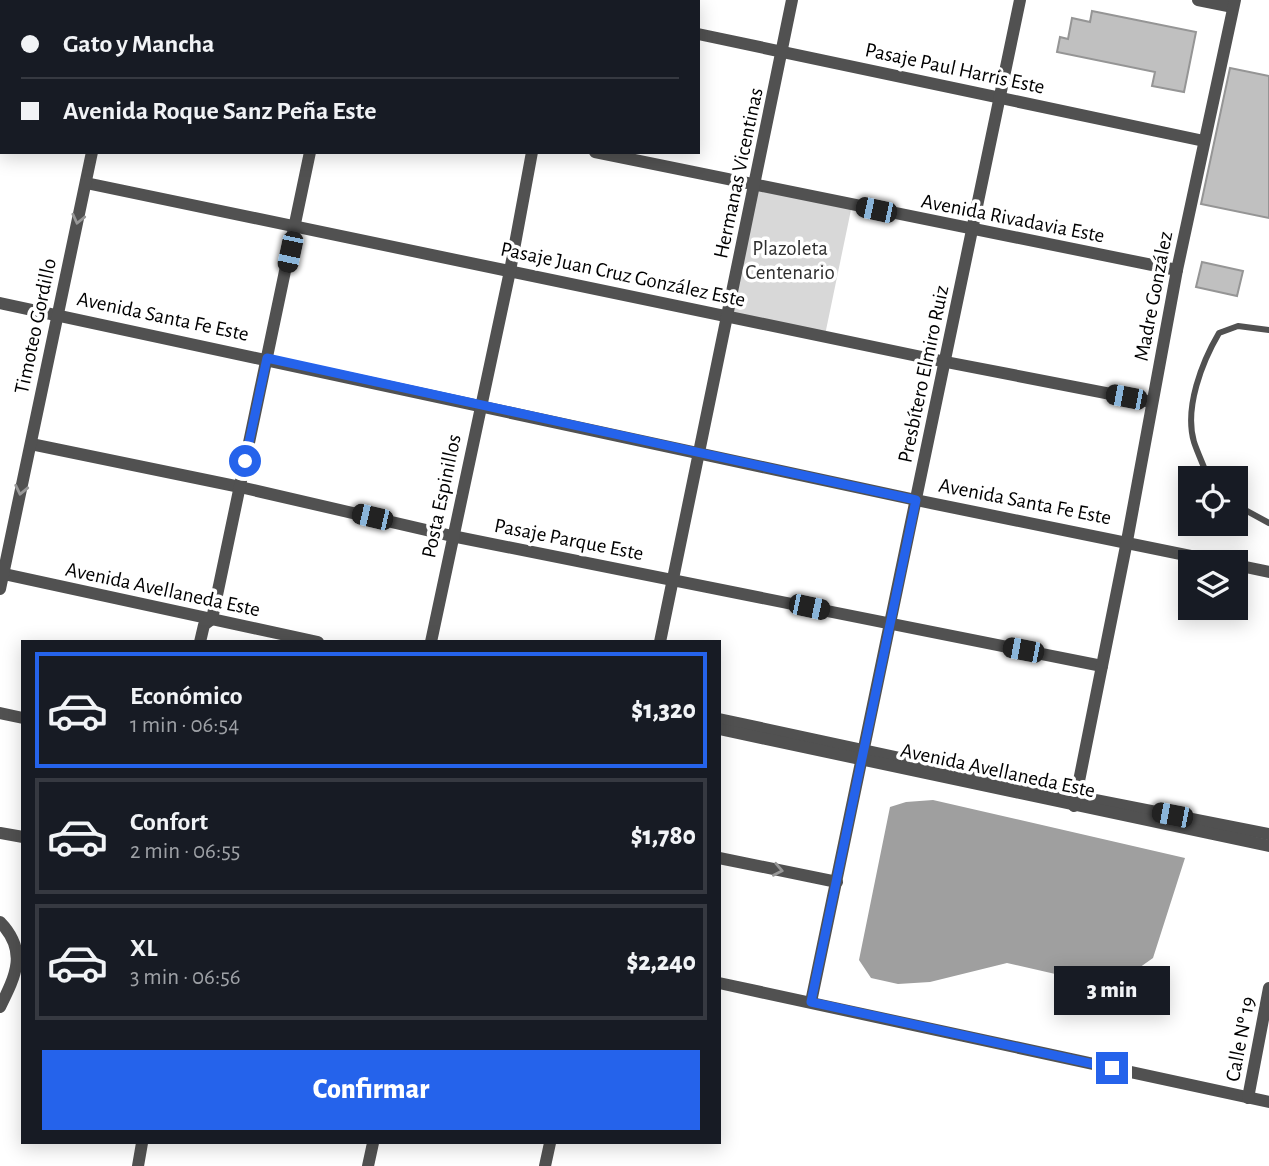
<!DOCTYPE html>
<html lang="es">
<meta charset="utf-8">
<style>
:root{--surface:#171b24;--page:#242831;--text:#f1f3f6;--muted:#9ea1a6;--line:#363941;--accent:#2563eb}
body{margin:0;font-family:"Alegreya Sans",sans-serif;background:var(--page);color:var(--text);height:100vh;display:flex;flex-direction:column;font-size:26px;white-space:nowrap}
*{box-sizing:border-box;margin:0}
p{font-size:23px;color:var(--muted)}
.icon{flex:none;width:38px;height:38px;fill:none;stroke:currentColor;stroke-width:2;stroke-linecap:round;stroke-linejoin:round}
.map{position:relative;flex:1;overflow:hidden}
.side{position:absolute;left:21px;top:640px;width:700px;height:504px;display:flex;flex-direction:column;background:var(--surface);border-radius:0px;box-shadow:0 4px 18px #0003}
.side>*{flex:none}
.top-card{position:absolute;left:0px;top:0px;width:700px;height:154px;box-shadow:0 4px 18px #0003;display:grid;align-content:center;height:154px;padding:0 21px;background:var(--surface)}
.tools{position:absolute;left:1178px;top:466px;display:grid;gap:14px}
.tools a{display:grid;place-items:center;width:70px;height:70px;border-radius:0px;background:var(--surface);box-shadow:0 4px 18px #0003;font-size:35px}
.end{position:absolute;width:32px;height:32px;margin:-16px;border:9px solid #2563eb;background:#fff;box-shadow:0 0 0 4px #fff}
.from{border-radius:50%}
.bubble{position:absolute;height:49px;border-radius:0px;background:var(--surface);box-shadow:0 4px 18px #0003;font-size:23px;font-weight:800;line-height:49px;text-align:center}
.car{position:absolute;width:21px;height:42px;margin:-21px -10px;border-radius:9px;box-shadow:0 0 5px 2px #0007;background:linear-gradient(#222 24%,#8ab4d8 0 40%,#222 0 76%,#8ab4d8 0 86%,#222 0)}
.top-card b{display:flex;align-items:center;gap:24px;height:66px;font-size:26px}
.top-card b+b{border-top:2px solid var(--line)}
.top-card i{width:18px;height:18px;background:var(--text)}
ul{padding:12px 0 0;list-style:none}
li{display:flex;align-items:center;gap:21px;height:116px;margin:0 14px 10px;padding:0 7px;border:4px solid var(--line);border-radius:0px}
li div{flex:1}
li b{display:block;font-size:26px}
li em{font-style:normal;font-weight:800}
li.current{border-color:var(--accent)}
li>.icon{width:63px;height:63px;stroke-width:1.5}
.primary-button{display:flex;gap:14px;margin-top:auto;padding:14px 21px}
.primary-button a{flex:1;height:80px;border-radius:0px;background:var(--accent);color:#fff;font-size:28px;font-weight:800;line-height:80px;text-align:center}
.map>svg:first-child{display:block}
.green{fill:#d8d8d8}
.water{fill:#9f9f9f}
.building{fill:#c0c0c0;stroke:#959595;stroke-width:2}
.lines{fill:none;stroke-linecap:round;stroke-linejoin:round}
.service{stroke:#515151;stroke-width:6}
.minor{stroke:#515151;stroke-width:12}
.oneway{stroke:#979797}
.route{stroke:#2563eb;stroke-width:9}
.labels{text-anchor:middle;stroke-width:7;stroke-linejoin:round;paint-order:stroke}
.street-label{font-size:21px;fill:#000;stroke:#fff}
.park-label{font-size:21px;fill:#2f2f2f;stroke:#fff}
</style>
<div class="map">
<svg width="1269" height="1166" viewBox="0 0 1269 1166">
<rect width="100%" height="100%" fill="#fff"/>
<polygon class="green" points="755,185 852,205 825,335 727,316"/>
<polygon class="water" points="933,800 1185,858 1153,958 1112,987 1007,963 930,982 898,984 871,978 859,960 890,807 906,802"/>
<g class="building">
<polygon points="1092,11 1196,32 1184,92 1152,86 1155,72 1057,52 1060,37 1068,39 1072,18 1090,22"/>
<polygon points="1230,68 1269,76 1269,218 1201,204"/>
<polygon points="1202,262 1243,271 1237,296 1196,287"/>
</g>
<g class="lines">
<g class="service">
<path d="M1208 478C1204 466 1198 454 1194 442 1184 408 1202 362 1219 333L1238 326 1269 330"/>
<polyline points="1236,505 1269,523"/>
</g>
<g class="minor">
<polyline points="536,0 544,2"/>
<polyline points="1198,0 1233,7"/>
<polyline points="123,2 123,0"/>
<polyline points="339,2 339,0"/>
<polyline points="565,2 566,0"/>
<polyline points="0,29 2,30"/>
<polyline points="698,34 1204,141"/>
<polyline points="595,152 1177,270"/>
<polyline points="86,183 946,362 1152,402"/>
<polyline points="0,303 916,500 1220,562"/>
<polyline points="31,444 240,487 452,536 1102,666"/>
<polyline points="1236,565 1269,572"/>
<polyline points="0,573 318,642"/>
<polyline points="0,589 92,152"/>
<polyline points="200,642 204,625 212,619 310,152"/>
<polyline points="431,642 510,271 532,152"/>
<polyline points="660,642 792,0"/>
<polyline points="0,713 23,718"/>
<polyline points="719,719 1076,796 1269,834"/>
<polyline points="719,729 1269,846"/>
<polyline points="1074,806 1127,541 1177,270 1235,0"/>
<polyline points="0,833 23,837"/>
<polyline points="719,858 837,882"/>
<path d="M0 922C28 951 16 975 0 1007"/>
<polyline points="719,983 1269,1102"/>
<polyline points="811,1002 1020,0"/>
<polyline points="1248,1098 1269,988"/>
<polyline points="138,1166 142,1143"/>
<polyline points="368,1166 373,1143"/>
<polyline points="545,1166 550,1143"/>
</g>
</g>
<defs><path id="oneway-chevron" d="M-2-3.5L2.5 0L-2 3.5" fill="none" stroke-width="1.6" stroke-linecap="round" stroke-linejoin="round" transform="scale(1.75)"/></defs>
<g class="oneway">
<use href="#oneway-chevron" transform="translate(78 219) rotate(103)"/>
<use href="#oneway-chevron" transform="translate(21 490) rotate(102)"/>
<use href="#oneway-chevron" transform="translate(778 870) rotate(11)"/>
</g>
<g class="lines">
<polyline class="route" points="245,461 267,358 916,500 811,1002 1112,1068"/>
</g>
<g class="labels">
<g class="street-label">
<text transform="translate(955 68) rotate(12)" y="7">Pasaje Paul Harris Este</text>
<text transform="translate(738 173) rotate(-78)" y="7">Hermanas Vicentinas</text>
<text transform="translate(1013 218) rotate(11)" y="7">Avenida Rivadavia Este</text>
<text transform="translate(623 274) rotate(12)" y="7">Pasaje Juan Cruz González Este</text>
<text transform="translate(1153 296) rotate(-79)" y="7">Madre González</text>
<text transform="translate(163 316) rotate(12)" y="7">Avenida Santa Fe Este</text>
<text transform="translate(35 326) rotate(-78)" y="7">Timoteo Gordillo</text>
<text transform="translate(923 374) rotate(-78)" y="7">Presbítero Elmiro Ruiz</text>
<text transform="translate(441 496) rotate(-78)" y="7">Posta Espinillos</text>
<text transform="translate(1025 501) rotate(11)" y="7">Avenida Santa Fe Este</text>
<text transform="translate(569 539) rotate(11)" y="7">Pasaje Parque Este</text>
<text transform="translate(163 589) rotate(12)" y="7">Avenida Avellaneda Este</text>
<text transform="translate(998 770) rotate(12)" y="7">Avenida Avellaneda Este</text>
<text transform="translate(1240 1039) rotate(-79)" y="7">Calle Nº 19</text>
</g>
<g class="park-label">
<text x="790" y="255">Plazoleta<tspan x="790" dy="24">Centenario</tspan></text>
</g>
</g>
</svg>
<div class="tools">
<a><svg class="icon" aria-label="locate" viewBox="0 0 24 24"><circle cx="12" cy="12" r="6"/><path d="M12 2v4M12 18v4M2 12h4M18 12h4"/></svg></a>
<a><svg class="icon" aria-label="layers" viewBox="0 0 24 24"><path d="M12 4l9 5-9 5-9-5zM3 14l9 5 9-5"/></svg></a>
</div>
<i class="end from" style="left:245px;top:461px"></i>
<i class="end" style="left:1112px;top:1068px"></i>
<div class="bubble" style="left:1054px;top:966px;width:116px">3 min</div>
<i class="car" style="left:876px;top:210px;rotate:282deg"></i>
<i class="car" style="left:290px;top:252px;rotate:192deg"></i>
<i class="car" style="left:1126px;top:397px;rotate:281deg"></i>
<i class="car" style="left:372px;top:517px;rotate:283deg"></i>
<i class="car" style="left:809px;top:607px;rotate:102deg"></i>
<i class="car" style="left:1023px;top:650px;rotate:281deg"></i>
<i class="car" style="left:1172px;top:815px;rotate:281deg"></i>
<div class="top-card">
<b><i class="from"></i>Gato y Mancha</b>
<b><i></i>Avenida Roque Sanz Peña Este</b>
</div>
<section class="side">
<ul>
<li class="current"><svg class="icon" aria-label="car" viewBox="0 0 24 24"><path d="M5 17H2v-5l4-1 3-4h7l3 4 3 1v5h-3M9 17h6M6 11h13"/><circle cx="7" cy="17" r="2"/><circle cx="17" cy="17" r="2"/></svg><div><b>Económico</b><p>1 min · 06:54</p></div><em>$1,320</em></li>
<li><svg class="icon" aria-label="car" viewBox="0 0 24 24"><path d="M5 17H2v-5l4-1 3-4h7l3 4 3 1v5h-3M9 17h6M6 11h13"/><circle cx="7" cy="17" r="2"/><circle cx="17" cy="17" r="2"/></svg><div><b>Confort</b><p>2 min · 06:55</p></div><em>$1,780</em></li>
<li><svg class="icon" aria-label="car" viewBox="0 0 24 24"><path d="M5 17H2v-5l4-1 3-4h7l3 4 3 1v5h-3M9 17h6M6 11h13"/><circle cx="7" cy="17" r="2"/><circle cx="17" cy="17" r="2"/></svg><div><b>XL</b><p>3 min · 06:56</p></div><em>$2,240</em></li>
</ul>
<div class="primary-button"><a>Confirmar</a></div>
</section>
</div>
